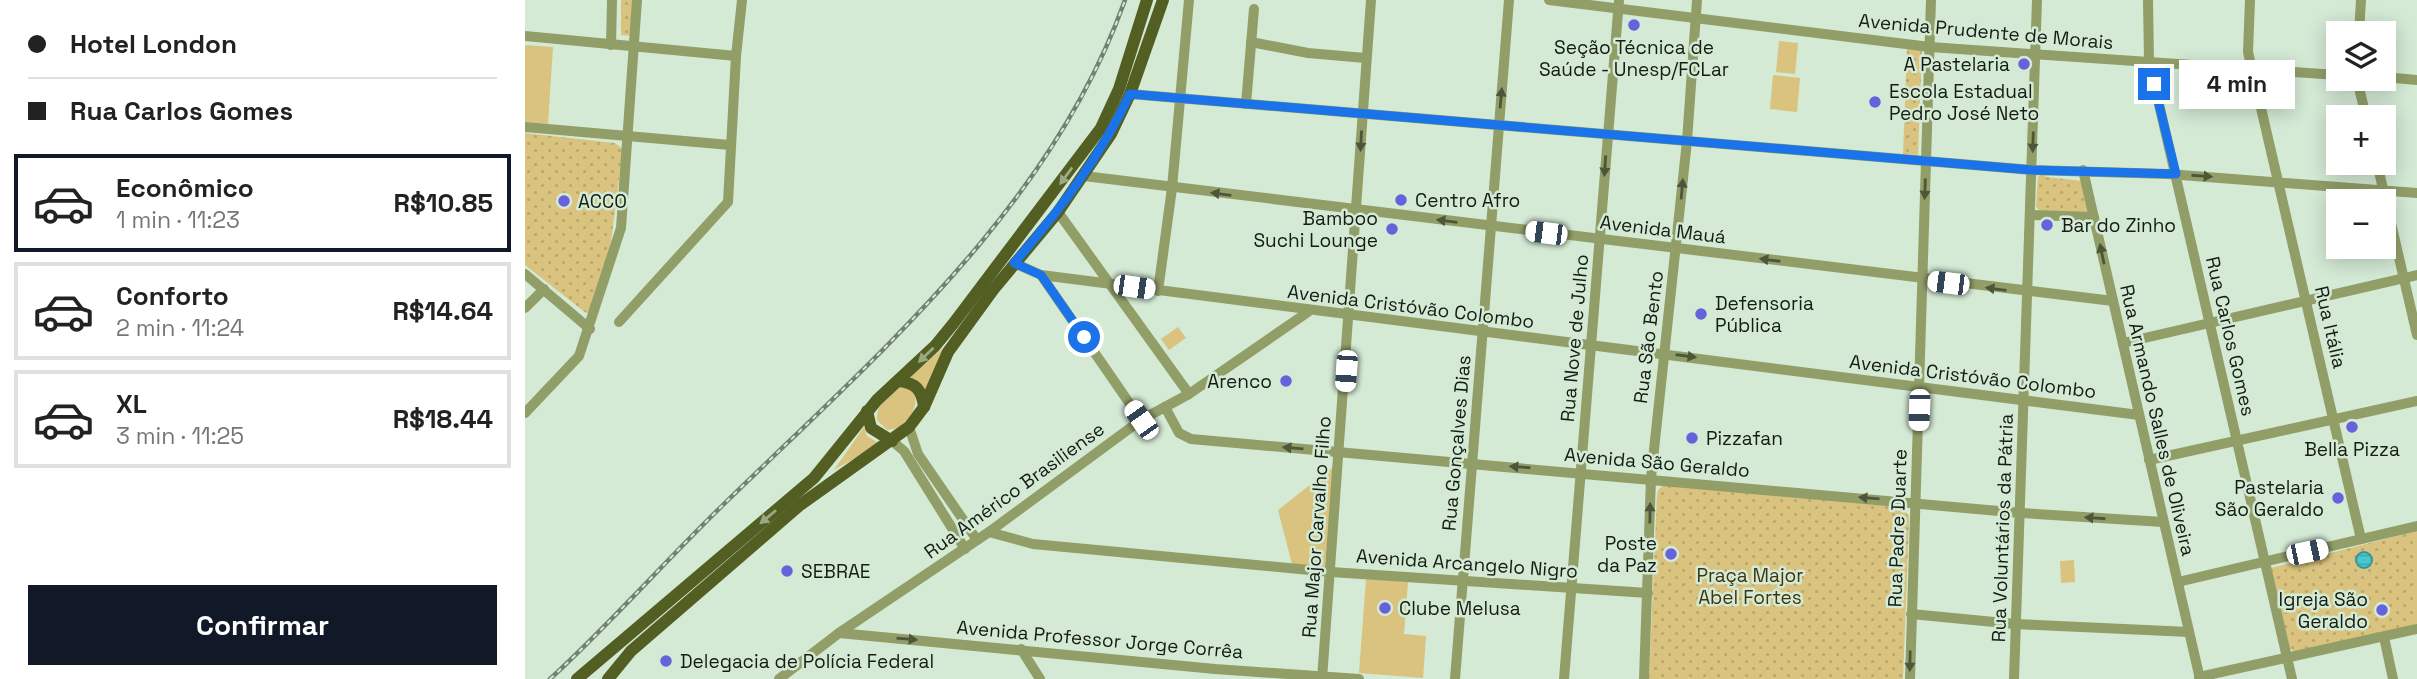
<!DOCTYPE html>
<html lang="pt">
<meta charset="utf-8">
<style>
:root{--surface:#fff;--page:#f6f6f6;--text:#222;--muted:#767676;--line:#e0e0e0;--accent:#111827}
body{margin:0;font-family:"Space Grotesk",sans-serif;background:var(--page);color:var(--text);height:100vh;display:flex;flex-direction:column;font-size:26px;white-space:nowrap}
*{box-sizing:border-box;margin:0}
p{font-size:23px;color:var(--muted)}
.icon{flex:none;width:38px;height:38px;fill:none;stroke:currentColor;stroke-width:2;stroke-linecap:round;stroke-linejoin:round}
.map{position:relative;flex:1;overflow:hidden}
.sheet{display:flex;flex-direction:column;background:var(--surface);width:525px}
.sheet>*{flex:none}
.hud{display:grid;align-content:center;height:154px;padding:0 28px;background:var(--surface)}
.controls{position:absolute;left:1801px;top:21px;display:grid;gap:14px}
.controls a{display:grid;place-items:center;width:70px;height:70px;border-radius:0px;background:var(--surface);box-shadow:0 4px 18px #0003;font-size:35px}
.end{position:absolute;width:32px;height:32px;margin:-16px;border:9px solid #1a73e8;background:#fff;box-shadow:0 0 0 4px #fff}
.from{border-radius:50%}
.bubble{position:absolute;height:49px;border-radius:0px;background:var(--surface);box-shadow:0 4px 18px #0003;font-size:23px;font-weight:600;line-height:49px;text-align:center}
.car{position:absolute;width:21px;height:42px;margin:-21px -10px;border-radius:9px;box-shadow:0 0 5px 2px #0007;background:linear-gradient(#fff 24%,#345 0 40%,#fff 0 76%,#345 0 86%,#fff 0)}
.hud b{display:flex;align-items:center;gap:24px;height:66px;font-size:26px}
.hud b+b{border-top:2px solid var(--line)}
.hud i{width:18px;height:18px;background:var(--text)}
ul{padding:0;list-style:none}
li{display:flex;align-items:center;gap:21px;height:98px;margin:0 14px 10px;padding:0 14px;border:4px solid var(--line);border-radius:0px}
li div{flex:1}
li b{display:block;font-size:26px}
li em{font-style:normal;font-weight:600}
li.selected{border-color:var(--accent)}
li>.icon{width:63px;height:63px;stroke-width:1.5}
.primary-button{display:flex;gap:14px;margin-top:auto;padding:14px 28px}
.primary-button a{flex:1;height:80px;border-radius:0px;background:var(--accent);color:#fff;font-size:28px;font-weight:600;line-height:80px;text-align:center}
main{display:flex;flex:1;min-height:0}
.map>svg:first-child{display:block}
.green{fill:#d9c37e}
.park{fill:url(#park-dots)}
.water{fill:url(#water-rules);stroke:#3a9496;stroke-width:2}
.lines{fill:none;stroke-linecap:round;stroke-linejoin:round}
.minor{stroke:#919e68;stroke-width:10}
.major{stroke:#535f22;stroke-width:12}
.rail-casing{stroke:#728173;stroke-width:4.5}
.rail{stroke:#d4ead5;stroke-width:2;stroke-dasharray:5;stroke-linecap:butt}
.oneway{fill:#4c563a}
.oneway2{fill:#9aab84}
.route{stroke:#1a73e8;stroke-width:9}
.poi-dot{fill:#6762db;stroke:#d4ead5;stroke-width:2.5}
.labels{text-anchor:middle;stroke-width:5;stroke-linejoin:round;paint-order:stroke}
.street-label{font-size:19px;fill:#141c14;stroke:#d4ead5}
.poi-label{font-size:19px;fill:#141c14;stroke:#d4ead5;text-anchor:start}
.park-label{font-size:19px;fill:#403510;stroke:#d4ead5}
</style>
<main>
<section class="sheet">
<div class="hud">
<b><i class="from"></i>Hotel London</b>
<b><i></i>Rua Carlos Gomes</b>
</div>
<ul>
<li class="selected"><svg class="icon" aria-label="car" viewBox="0 0 24 24"><path d="M5 17H2v-5l4-1 3-4h7l3 4 3 1v5h-3M9 17h6M6 11h13"/><circle cx="7" cy="17" r="2"/><circle cx="17" cy="17" r="2"/></svg><div><b>Econômico</b><p>1 min · 11:23</p></div><em>R$10.85</em></li>
<li><svg class="icon" aria-label="car" viewBox="0 0 24 24"><path d="M5 17H2v-5l4-1 3-4h7l3 4 3 1v5h-3M9 17h6M6 11h13"/><circle cx="7" cy="17" r="2"/><circle cx="17" cy="17" r="2"/></svg><div><b>Conforto</b><p>2 min · 11:24</p></div><em>R$14.64</em></li>
<li><svg class="icon" aria-label="car" viewBox="0 0 24 24"><path d="M5 17H2v-5l4-1 3-4h7l3 4 3 1v5h-3M9 17h6M6 11h13"/><circle cx="7" cy="17" r="2"/><circle cx="17" cy="17" r="2"/></svg><div><b>XL</b><p>3 min · 11:25</p></div><em>R$18.44</em></li>
</ul>
<div class="primary-button"><a>Confirmar</a></div>
</section>
<div class="map">
<svg width="1892" height="679" viewBox="0 0 1892 679">
<defs>
<pattern id="park-dots" width="8" height="8" patternUnits="userSpaceOnUse" patternTransform="scale(1.75)"><rect width="8" height="8" fill="#d9c37e"/><path d="M2 2h.1M6 6h.1" fill="none" stroke="#b9a76c" stroke-width="1.8" stroke-linecap="round"/></pattern>
<pattern id="water-rules" width="6" height="5" patternUnits="userSpaceOnUse" patternTransform="scale(1.75)"><rect width="6" height="5" fill="#4ac7ce"/><path d="M0 2.5h6" fill="none" stroke="#40aab0"/></pattern>
</defs>
<rect width="100%" height="100%" fill="#d4ead5"/>
<g class="green">
<polygon points="1254,41 1273,43 1270,74 1251,72"/>
<polygon points="0,45 28,47 23,124 0,122"/>
<polygon points="1248,75 1275,78 1272,112 1245,109"/>
<polygon points="653,327 661,338 644,350 636,339"/>
<polygon points="422,345 401,389 385,376"/>
<path d="M378 386 389 391C394 408 386 414 375 428L362 430 352 420C351 406 364 390 378 386Z"/>
<polygon points="339,427 342,436 355,444 309,470"/>
<polygon points="808,467 800,566 767,564 753,510"/>
<polygon points="1549,560 1550,582 1536,583 1535,561"/>
<polygon points="841,579 883,582 879,634 901,636 898,678 834,673"/>
</g>
<g class="park">
<polygon points="96,0 107,0 107,36 96,35"/>
<polygon points="1382,48 1397,50 1393,155 1378,154"/>
<polygon points="0,133 90,143 98,149 85,249 67,312 61,313 0,265"/>
<polygon points="1518,172 1521,177 1558,181 1564,211 1561,214 1515,211 1511,207 1513,177"/>
<polygon points="1139,485 1376,507 1384,516 1384,523 1378,679 1124,679 1132,496 1133,490"/>
<polygon points="1892,531 1892,624 1772,653 1765,649 1746,568"/>
</g>
<circle class="water" cx="1839" cy="560" r="8"/>
<g class="lines">
<g class="minor">
<polyline points="1024,0 1405,47 1813,75"/>
<polyline points="1623,0 1624,61 1767,679"/>
<polyline points="1725,0 1723,52 1836,539"/>
<polyline points="1834,33 1836,0"/>
<polyline points="0,36 211,56"/>
<polyline points="726,42 783,53 840,58"/>
<polyline points="86,45 87,0"/>
<polyline points="1858,77 1892,80"/>
<polyline points="1832,79 1841,117"/>
<polyline points="605,94 1507,170 1643,174 1892,193"/>
<polyline points="721,104 729,9"/>
<polyline points="0,127 205,145"/>
<polyline points="1852,163 1892,335"/>
<polyline points="1558,170 1675,679"/>
<polyline points="559,176 1588,301"/>
<polyline points="533,212 664,394"/>
<polyline points="1505,215 1569,217"/>
<path d="M489 263 516 275C882 322 1248 369 1614 415"/>
<polyline points="0,274 65,329"/>
<polyline points="516,275 616,420"/>
<polyline points="633,291 647,188 664,0"/>
<polyline points="0,308 19,289"/>
<polyline points="94,322 203,202 211,56 217,0"/>
<polyline points="1598,343 1892,275"/>
<polyline points="640,407 654,433 666,439 1496,513 1638,522"/>
<polyline points="0,413 54,356 96,228 112,0"/>
<polyline points="384,427 393,454 452,540"/>
<polyline points="367,441 379,451 440,549"/>
<polyline points="1624,460 1892,401"/>
<polyline points="464,532 508,544 806,572 1123,593"/>
<polyline points="1653,582 1892,526"/>
<polyline points="1386,614 1490,624 1664,632"/>
<polyline points="314,633 690,669 834,679"/>
<polyline points="1859,637 1868,679"/>
<polyline points="496,649 515,679"/>
<polyline points="1674,677 1892,629"/>
<polyline points="254,679 314,633 464,532 616,420 664,394 783,312"/>
<polyline points="797,679 846,0"/>
<polyline points="930,679 984,0"/>
<polyline points="1039,679 1094,0"/>
<polyline points="1119,679 1126,478 1162,141 1172,0"/>
<polyline points="1385,679 1406,0"/>
<polyline points="1489,679 1512,0"/>
</g>
<g class="major">
<path d="M374 381C391 383 397 390 399 407"/>
<polyline points="342,411 346,428 367,441"/>
<polyline points="52,679 289,478 352,400 410,346 428,324 576,128 594,89 622,0"/>
<polyline points="83,679 106,651 275,505 384,427 399,407 423,352 468,290 533,212 586,134 605,94 638,0"/>
</g>
<defs>
<path id="rail" d="M25 679C86 623 141 560 201 502 353 354 527 206 600 0"/>
</defs>
<use href="#rail" class="rail-casing"/>
<use href="#rail" class="rail"/>
</g>
<defs><path id="oneway-solid" d="M-6-.8H1V-3.2L6.5 0L1 3.2V.8H-6Z" transform="scale(1.75)"/></defs>
<g class="oneway">
<use href="#oneway-solid" transform="translate(976 98) rotate(-85)"/>
<use href="#oneway-solid" transform="translate(836 141) rotate(93)"/>
<use href="#oneway-solid" transform="translate(1508 142) rotate(92)"/>
<use href="#oneway-solid" transform="translate(1080 166) rotate(94)"/>
<use href="#oneway-solid" transform="translate(1677 176) rotate(4)"/>
<use href="#oneway-solid" transform="translate(1157 189) rotate(-85)"/>
<use href="#oneway-solid" transform="translate(1400 189) rotate(92)"/>
<use href="#oneway-solid" transform="translate(696 194) rotate(-173)"/>
<use href="#oneway-solid" transform="translate(922 221) rotate(-173)"/>
<use href="#oneway-solid" transform="translate(1577 254) rotate(-102)"/>
<use href="#oneway-solid" transform="translate(1245 260) rotate(-173)"/>
<use href="#oneway-solid" transform="translate(1471 289) rotate(-173)"/>
<use href="#oneway-solid" transform="translate(1161 356) rotate(8)"/>
<use href="#oneway-solid" transform="translate(768 448) rotate(-175)"/>
<use href="#oneway-solid" transform="translate(995 467) rotate(-176)"/>
<use href="#oneway-solid" transform="translate(1344 498) rotate(-175)"/>
<use href="#oneway-solid" transform="translate(1125 513) rotate(-89)"/>
<use href="#oneway-solid" transform="translate(1570 518) rotate(-176)"/>
<use href="#oneway-solid" transform="translate(382 639) rotate(5)"/>
<use href="#oneway-solid" transform="translate(1385 661) rotate(91)"/>
</g>
<g class="oneway2">
<use href="#oneway-solid" transform="translate(541 176) rotate(126)"/>
<use href="#oneway-solid" transform="translate(401 355) rotate(136)"/>
<use href="#oneway-solid" transform="translate(243 517) rotate(140)"/>
</g>
<g class="lines">
<path class="route" d="M559 337 516 275 489 263C535 210 575 157 605 94L1507 170 1651 174 1629 84"/>
</g>
<g class="poi-dot">
<circle cx="1109" cy="25" r="7"/>
<circle cx="1499" cy="64" r="7"/>
<circle cx="1350" cy="102" r="7"/>
<circle cx="876" cy="200" r="7"/>
<circle cx="39" cy="201" r="7"/>
<circle cx="1522" cy="225" r="7"/>
<circle cx="867" cy="229" r="7"/>
<circle cx="1176" cy="314" r="7"/>
<circle cx="761" cy="381" r="7"/>
<circle cx="1827" cy="427" r="7"/>
<circle cx="1167" cy="438" r="7"/>
<circle cx="1813" cy="498" r="7"/>
<circle cx="1146" cy="554" r="7"/>
<circle cx="262" cy="571" r="7"/>
<circle cx="860" cy="608" r="7"/>
<circle cx="1857" cy="610" r="7"/>
<circle cx="141" cy="661" r="7"/>
</g>
<g class="labels">
<g class="street-label">
<text transform="translate(1461 31) rotate(5)" y="7">Avenida Prudente de Morais</text>
<text transform="translate(1138 229) rotate(7)" y="7">Avenida Mauá</text>
<text transform="translate(886 306) rotate(7)" y="7">Avenida Cristóvão Colombo</text>
<text transform="translate(1806 327) rotate(77)" y="7">Rua Itália</text>
<text transform="translate(1706 336) rotate(77)" y="7">Rua Carlos Gomes</text>
<text transform="translate(1123 337) rotate(-83)" y="7">Rua São Bento</text>
<text transform="translate(1049 338) rotate(-85)" y="7">Rua Nove de Julho</text>
<text transform="translate(1448 376) rotate(7)" y="7">Avenida Cristóvão Colombo</text>
<text transform="translate(1633 420) rotate(77)" y="7">Rua Armando Salles de Oliveira</text>
<text transform="translate(931 443) rotate(-85)" y="7">Rua Gonçalves Dias</text>
<text transform="translate(1132 462) rotate(5)" y="7">Avenida São Geraldo</text>
<text transform="translate(489 490) rotate(-36)" y="7">Rua Américo Brasiliense</text>
<text transform="translate(791 527) rotate(-86)" y="7">Rua Major Carvalho Filho</text>
<text transform="translate(1372 528) rotate(-88)" y="7">Rua Padre Duarte</text>
<text transform="translate(1477 528) rotate(-88)" y="7">Rua Voluntários da Pátria</text>
<text transform="translate(942 563) rotate(4)" y="7">Avenida Arcangelo Nigro</text>
<text transform="translate(575 639) rotate(5)" y="7">Avenida Professor Jorge Corrêa</text>
</g>
<g class="poi-label">
<text x="1109" y="54" text-anchor="middle">Seção Técnica de<tspan x="1109" dy="22">Saúde - Unesp/FCLar</tspan></text>
<text x="1485" y="71" text-anchor="end">A Pastelaria</text>
<text x="1364" y="98">Escola Estadual<tspan x="1364" dy="22">Pedro José Neto</tspan></text>
<text x="890" y="207">Centro Afro</text>
<text x="53" y="208">ACCO</text>
<text x="853" y="225" text-anchor="end">Bamboo<tspan x="853" dy="22">Suchi Lounge</tspan></text>
<text x="1536" y="232">Bar do Zinho</text>
<text x="1190" y="310">Defensoria<tspan x="1190" dy="22">Pública</tspan></text>
<text x="747" y="388" text-anchor="end">Arenco</text>
<text x="1181" y="445">Pizzafan</text>
<text x="1827" y="456" text-anchor="middle">Bella Pizza</text>
<text x="1799" y="494" text-anchor="end">Pastelaria<tspan x="1799" dy="22">São Geraldo</tspan></text>
<text x="1132" y="550" text-anchor="end">Poste<tspan x="1132" dy="22">da Paz</tspan></text>
<text x="276" y="578">SEBRAE</text>
<text x="1843" y="606" text-anchor="end">Igreja São<tspan x="1843" dy="22">Geraldo</tspan></text>
<text x="874" y="615">Clube Melusa</text>
<text x="155" y="668">Delegacia de Polícia Federal</text>
</g>
<g class="park-label">
<text x="1225" y="582">Praça Major<tspan x="1225" dy="22">Abel Fortes</tspan></text>
</g>
</g>
</svg>
<div class="controls">
<a><svg class="icon" aria-label="layers" viewBox="0 0 24 24"><path d="M12 4l9 5-9 5-9-5zM3 14l9 5 9-5"/></svg></a>
<a>+</a>
<a>−</a>
</div>
<i class="end from" style="left:559px;top:337px"></i>
<i class="end" style="left:1629px;top:84px"></i>
<div class="bubble" style="left:1654px;top:60px;width:116px">4 min</div>
<i class="car" style="left:1021px;top:233px;rotate:277deg"></i>
<i class="car" style="left:1423px;top:283px;rotate:277deg"></i>
<i class="car" style="left:609px;top:287px;rotate:98deg"></i>
<i class="car" style="left:821px;top:371px;rotate:184deg"></i>
<i class="car" style="left:1394px;top:410px;rotate:182deg"></i>
<i class="car" style="left:616px;top:420px;rotate:325deg"></i>
<i class="car" style="left:1782px;top:552px;rotate:78deg"></i>
</div>
</main>
